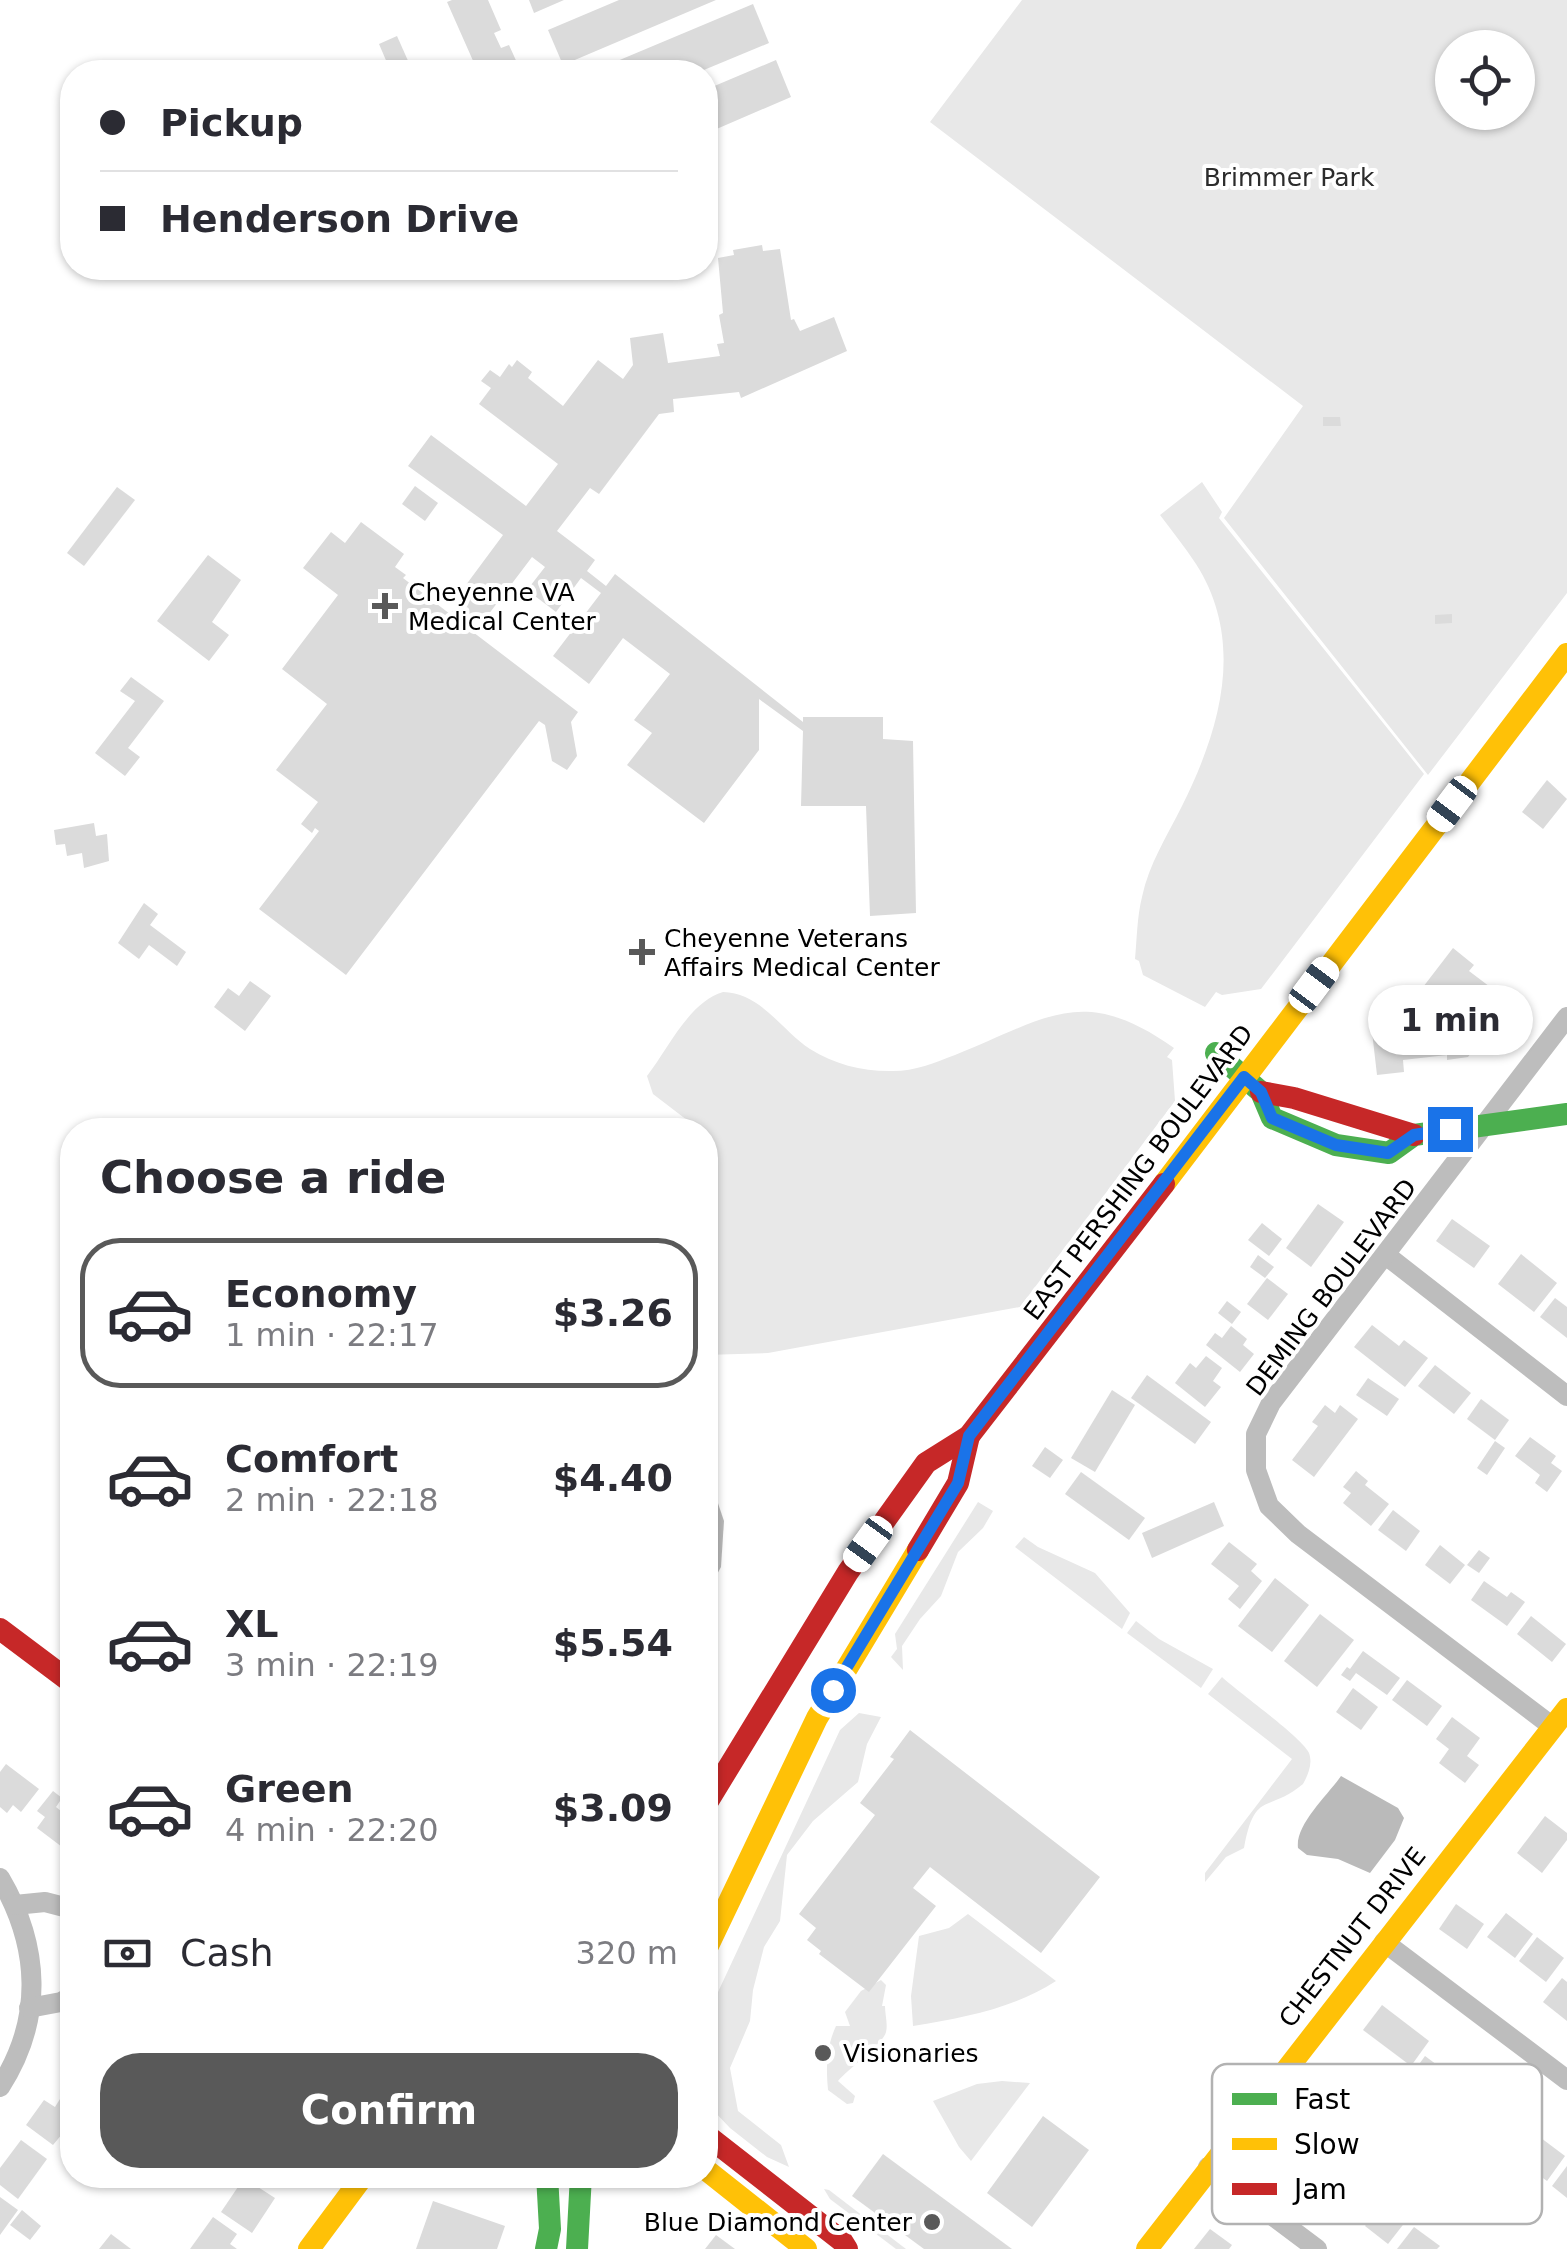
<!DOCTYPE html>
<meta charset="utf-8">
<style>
:root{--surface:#fff;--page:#f2f2f3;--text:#2b2b33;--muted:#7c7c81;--line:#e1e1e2;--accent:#595959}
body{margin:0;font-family:"DejaVu Sans",sans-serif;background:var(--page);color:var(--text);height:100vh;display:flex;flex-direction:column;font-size:38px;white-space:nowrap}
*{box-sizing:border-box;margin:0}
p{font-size:32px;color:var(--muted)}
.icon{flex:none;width:55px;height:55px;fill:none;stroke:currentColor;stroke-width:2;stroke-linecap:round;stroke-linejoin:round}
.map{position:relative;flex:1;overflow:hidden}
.side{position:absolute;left:60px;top:1118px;width:658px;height:1070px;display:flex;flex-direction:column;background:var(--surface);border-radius:40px;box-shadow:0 2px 8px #0004}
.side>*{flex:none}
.guide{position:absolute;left:60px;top:60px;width:658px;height:220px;border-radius:40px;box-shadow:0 2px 8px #0004;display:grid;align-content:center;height:220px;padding:0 40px;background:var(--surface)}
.fabs{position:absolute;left:1435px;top:30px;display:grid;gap:20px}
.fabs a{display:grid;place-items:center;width:100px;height:100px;border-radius:50%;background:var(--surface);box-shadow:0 2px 8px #0004;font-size:50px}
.end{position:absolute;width:45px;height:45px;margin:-22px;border:12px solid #1a73e8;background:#fff;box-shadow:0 0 0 5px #fff}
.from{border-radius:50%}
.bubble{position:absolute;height:70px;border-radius:35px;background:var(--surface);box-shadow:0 2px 8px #0004;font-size:32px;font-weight:700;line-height:70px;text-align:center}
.car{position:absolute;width:30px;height:60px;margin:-30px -15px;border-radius:12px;box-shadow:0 0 8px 2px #0007;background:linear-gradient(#fff 24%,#345 0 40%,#fff 0 76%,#345 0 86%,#fff 0)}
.guide b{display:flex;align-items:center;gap:35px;height:95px;font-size:38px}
.guide b+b{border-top:2px solid var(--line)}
.guide i{width:25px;height:25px;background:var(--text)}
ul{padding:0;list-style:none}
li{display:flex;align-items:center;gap:30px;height:150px;margin:0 20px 15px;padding:0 20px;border:5px solid transparent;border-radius:40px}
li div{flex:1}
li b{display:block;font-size:38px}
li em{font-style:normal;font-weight:700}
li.current{border-color:var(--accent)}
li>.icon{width:90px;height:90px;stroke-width:1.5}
h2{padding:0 40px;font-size:45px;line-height:120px}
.pay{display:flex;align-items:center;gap:25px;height:110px;padding:0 40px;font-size:38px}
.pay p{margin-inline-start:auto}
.action{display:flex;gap:20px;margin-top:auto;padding:20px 40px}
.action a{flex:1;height:115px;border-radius:40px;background:var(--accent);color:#fff;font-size:40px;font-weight:700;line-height:115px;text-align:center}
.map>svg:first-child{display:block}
.green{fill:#e8e8e8;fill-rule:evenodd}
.water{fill:#bababa}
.building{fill:#dbdbdb}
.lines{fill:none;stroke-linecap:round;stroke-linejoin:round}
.street{stroke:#bdbdbd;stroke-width:20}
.fast{stroke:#4caf50;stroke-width:22}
.slow{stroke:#ffc107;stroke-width:22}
.jam{stroke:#c62828;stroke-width:22}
.route{stroke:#1a73e8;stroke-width:12}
.poi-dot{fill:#595959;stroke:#fff;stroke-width:4}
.labels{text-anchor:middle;stroke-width:8;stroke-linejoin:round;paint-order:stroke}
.park-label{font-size:25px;fill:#2c2c2c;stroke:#fff}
.poi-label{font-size:25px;fill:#000;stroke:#fff;text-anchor:start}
.street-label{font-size:25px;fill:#000;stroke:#fff}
.key{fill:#fff;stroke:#b2b2b2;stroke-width:2.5}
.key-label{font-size:28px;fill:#000}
</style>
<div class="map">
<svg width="1567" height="2249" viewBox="0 0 1567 2249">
<rect width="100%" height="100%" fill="#fff"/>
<g class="green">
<path d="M1022 0H1567V593L1428 775 1224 518 1303 406 930 122ZM1452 48H1518V112H1452Z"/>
<path d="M1202 482 1222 512 1219 518 1424 774 1261 989 1222 995 1216 992 1205 1007 1143 975 1139 961 1135 959C1137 938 1137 917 1142 897 1149 864 1167 836 1182 806 1220 730 1246 642 1196 564 1185 547 1172 531 1160 515Z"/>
<path d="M723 992C761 993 780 1029 810 1049 834 1064 861 1071 889 1071 913 1072 934 1063 955 1055 1048 1018 1082 983 1174 1048L1167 1057 1172 1060 1175 1101 1020 1307 768 1353 705 1355V1182L715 1169 705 1160V1148L711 1139 705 1130H700L653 1094 647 1076C668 1049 689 1002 723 992Z"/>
<polygon points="978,1502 993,1511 983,1528 958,1552 941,1596 920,1619 902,1646 903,1670 891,1657 897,1649 895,1634"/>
<polygon points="1024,1537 1038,1547 1095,1573 1130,1613 1122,1629 1015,1547"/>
<polygon points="1136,1621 1159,1639 1213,1669 1201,1688 1127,1633"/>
<path d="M1222 1677C1239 1693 1303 1738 1309 1753 1313 1764 1308 1775 1303 1784 1267 1814 1255 1789 1244 1848L1226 1857 1205 1882V1873L1292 1759 1208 1694Z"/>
<polygon points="859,1713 881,1717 867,1744 858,1782 813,1821 787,1855 780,1921 764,1947 753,1990 750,2021 730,2068 738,2111 781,2145 789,2167 767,2157 730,2128 711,2108 705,2095 705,2020 840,1730"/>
<path d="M968 1914 1056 1981C1012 2009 965 2017 913 2026L911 1996 919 1936 949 1928Z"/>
<path d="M881 1980 886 1985 882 2006H885C885 2014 888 2025 886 2032 884 2043 847 2070 838 2081L855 2096 853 2103 847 2104 828 2090C826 2067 826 2048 836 2026H850L845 2012 861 1991Z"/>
<polygon points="1002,2081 1030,2083 971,2161 959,2147 933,2101 977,2084"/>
<polygon points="824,2189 829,2190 906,2249 896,2249 830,2199"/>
</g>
<g class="water">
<polygon points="705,1465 724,1521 721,1567 705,1596"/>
<path d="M1341 1776 1398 1808 1404 1818 1395 1840 1370 1873 1338 1859 1307 1855 1298 1848C1295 1825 1327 1796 1341 1776Z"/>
</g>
<g class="building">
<polygon points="452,0 488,0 501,30 494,33 501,48 509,45 519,67 529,62 534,72 478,72 447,2"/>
<polygon points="529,0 564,0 534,13"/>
<polygon points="619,0 716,0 563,65 548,30"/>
<polygon points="753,4 769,43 699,72 591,72"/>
<polygon points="397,36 413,72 391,72 379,44"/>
<polygon points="776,60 791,97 705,134 705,90"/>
<polygon points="762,245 763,251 780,249 791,320 794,319 800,331 834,317 847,351 741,398 739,392 673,399 674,412 659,414 599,494 590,488 557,531 595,560 587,571 606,586 615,574 803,722 803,717 883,717 883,739 913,741 916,913 870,916 866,806 801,806 803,731 759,699 759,750 704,823 627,765 652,733 634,720 670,674 623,638 589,684 553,656 601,593 581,578 556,612 527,590 545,567 532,557 485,619 480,615 469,629 578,712 571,722 577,756 567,770 552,761 545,725 539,721 346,975 259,909 319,831 315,828 312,833 301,824 318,802 276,770 327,704 282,669 338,595 303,568 331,532 345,543 361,522 404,554 395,567 406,575 403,578 450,614 461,600 457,597 503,535 408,466 431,435 526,506 558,464 479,404 491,388 481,381 490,370 500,377 509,364 512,367 517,360 532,372 528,378 563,406 598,360 623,379 633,365 630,338 663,333 668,363 720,356 717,344 724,343 719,315 723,313 718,258 734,255 733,250"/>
<polygon points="1323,417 1340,417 1341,426 1323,426"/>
<polygon points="415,486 438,503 425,521 402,504"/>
<polygon points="117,487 135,500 84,566 67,553"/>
<polygon points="208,555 241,580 212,622 229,635 209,661 157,621"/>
<polygon points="1452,614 1452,623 1435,624 1435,615"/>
<polygon points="131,677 164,701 128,748 140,757 125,776 95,753 135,701 120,691"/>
<polygon points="1547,780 1567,799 1543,829 1522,812"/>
<polygon points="94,823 96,836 107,834 109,861 84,868 82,853 67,856 65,844 56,845 54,830"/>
<polygon points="144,903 158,914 150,925 186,952 177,966 149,945 139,959 118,943"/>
<polygon points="1453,948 1474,965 1469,971 1510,1002 1468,1057 1447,1060 1447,1055 1403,1060 1404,1072 1377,1075 1371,1023 1445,1014 1446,1020 1456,1018 1461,1012 1444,1000 1440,1006 1420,991"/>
<polygon points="250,981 271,996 245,1031 214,1007 228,988 239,996"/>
<polygon points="1318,1204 1344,1222 1311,1267 1286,1248"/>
<polygon points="1452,1219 1490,1246 1474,1268 1436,1241"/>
<polygon points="1262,1223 1282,1239 1269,1256 1248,1240"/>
<polygon points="1521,1254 1557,1283 1534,1312 1498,1284"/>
<polygon points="1258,1255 1274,1267 1265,1278 1250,1267"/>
<polygon points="1267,1278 1288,1294 1268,1320 1247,1304"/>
<polygon points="1555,1298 1567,1307 1567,1338 1540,1317"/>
<polygon points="1227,1301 1241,1312 1232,1324 1218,1313"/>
<polygon points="1372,1325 1399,1346 1404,1340 1428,1358 1405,1387 1354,1347"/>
<polygon points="1231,1326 1247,1339 1243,1345 1254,1354 1240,1372 1206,1345 1215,1333 1222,1338"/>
<polygon points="1206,1356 1222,1368 1213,1381 1221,1387 1205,1407 1175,1383 1190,1363 1196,1368"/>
<polygon points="1435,1365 1471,1393 1454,1414 1418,1386"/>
<polygon points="1147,1375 1211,1422 1195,1444 1131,1398"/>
<polygon points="1368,1378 1399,1399 1387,1416 1356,1395"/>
<polygon points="1112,1390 1135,1405 1095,1472 1071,1458"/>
<polygon points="1481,1399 1509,1420 1495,1440 1467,1419"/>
<polygon points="1325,1405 1335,1413 1340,1405 1358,1419 1314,1477 1292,1460 1318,1426 1312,1422"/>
<polygon points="1530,1437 1556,1456 1551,1463 1562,1471 1547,1492 1535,1483 1540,1475 1515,1456"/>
<polygon points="1495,1441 1505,1448 1487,1475 1477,1468"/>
<polygon points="1045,1447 1063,1460 1050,1478 1032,1466"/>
<polygon points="1356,1471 1368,1481 1365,1485 1389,1504 1371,1526 1343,1503 1351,1493 1343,1487"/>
<polygon points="1081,1472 1145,1518 1129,1540 1065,1494"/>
<polygon points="1214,1502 1224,1526 1152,1558 1142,1533"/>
<polygon points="1393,1510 1420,1531 1406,1551 1378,1530"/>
<polygon points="1229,1542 1257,1564 1251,1571 1262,1581 1240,1609 1228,1599 1239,1586 1211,1564"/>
<polygon points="1440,1545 1465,1565 1450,1584 1425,1565"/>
<polygon points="1479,1550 1490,1558 1479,1573 1467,1565"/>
<polygon points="1275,1578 1309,1605 1272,1652 1238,1626"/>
<polygon points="1484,1581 1507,1597 1511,1592 1525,1602 1507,1626 1471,1600"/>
<polygon points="1320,1614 1354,1640 1317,1687 1284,1661"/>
<polygon points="1531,1616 1566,1644 1552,1662 1517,1634"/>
<polygon points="1363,1651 1400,1678 1387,1695 1356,1673 1350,1681 1341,1675 1347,1667 1350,1669"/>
<polygon points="1407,1680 1442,1706 1427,1726 1392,1700"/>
<polygon points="1353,1688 1378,1707 1361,1730 1336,1712"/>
<polygon points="1452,1717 1480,1738 1467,1756 1479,1765 1465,1783 1439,1763 1449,1749 1436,1739"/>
<polygon points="910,1730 1100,1877 1041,1953 930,1867 913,1888 936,1906 869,1992 819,1954 821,1951 807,1940 816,1928 799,1914 875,1815 860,1803 894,1759 890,1757"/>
<polygon points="6,1764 39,1789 21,1812 13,1805 7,1813 0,1807 0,1772"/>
<polygon points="53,1791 62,1798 56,1807 72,1820 72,1849 70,1853 37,1828 45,1817 37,1811"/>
<polygon points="1545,1816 1567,1833 1567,1840 1542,1873 1517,1853"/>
<polygon points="1456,1904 1484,1924 1467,1949 1439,1929"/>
<polygon points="1506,1913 1533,1934 1515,1958 1487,1937"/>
<polygon points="1537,1937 1564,1958 1546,1982 1519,1961"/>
<polygon points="1562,1978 1567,1982 1567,2021 1543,2002"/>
<polygon points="1382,2005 1429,2041 1411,2066 1363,2030"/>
<polygon points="1425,2056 1475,2093 1456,2118 1407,2081"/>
<polygon points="60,2099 72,2107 72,2122 53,2145 26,2125 44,2100 55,2107"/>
<polygon points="1043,2116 1089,2150 1032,2227 987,2193"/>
<polygon points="1537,2135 1565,2156 1547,2181 1518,2160"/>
<polygon points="21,2140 47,2159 18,2199 0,2185 0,2168"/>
<polygon points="883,2154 1012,2249 924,2249 852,2196"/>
<polygon points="1567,2166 1567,2198 1552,2186"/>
<polygon points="244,2178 275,2198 252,2233 221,2212"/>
<polygon points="0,2197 18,2210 0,2235"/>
<polygon points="433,2201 505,2226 497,2249 416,2249"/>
<polygon points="1382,2203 1406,2221 1388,2244 1365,2226"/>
<polygon points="22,2210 41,2226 30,2240 10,2225"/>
<polygon points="213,2217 237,2234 230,2244 237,2249 190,2249"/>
<polygon points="1414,2227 1440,2246 1437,2249 1397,2249"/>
<polygon points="1210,2229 1232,2245 1229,2249 1194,2249"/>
<polygon points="111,2234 131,2249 99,2249"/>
<polygon points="716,2235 735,2249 705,2249"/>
</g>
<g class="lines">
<g class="street">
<polyline points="1387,1256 1567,1396"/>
<polyline points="1553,1727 1298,1534 1269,1506 1256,1470 1256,1434 1271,1403 1567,1017"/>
<path d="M0 1878C40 1946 44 2019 0 2087"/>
<polyline points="15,1905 45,1902 72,1909"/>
<polyline points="1384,1942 1567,2080"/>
<polyline points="29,2008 61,2002 72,1996"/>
<polyline points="1208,2167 1317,2249"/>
</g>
<g class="fast">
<polyline points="1216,1053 1261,1092 1272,1118 1336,1145 1389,1153 1414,1135 1567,1114"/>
<polyline points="546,2249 550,2229 547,2175"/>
<polyline points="577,2249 581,2175"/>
</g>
<g class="slow">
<polyline points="1164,1184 1567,654"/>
<polyline points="705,1952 817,1718 918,1550"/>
<polyline points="705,2169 806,2249"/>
<polyline points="309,2249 364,2175"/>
<polyline points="1147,2249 1567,1709"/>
</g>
<g class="jam">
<polyline points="1261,1092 1294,1098 1414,1135"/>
<polyline points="918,1550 958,1483 969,1436"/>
<polyline points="0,1629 72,1683"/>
<polyline points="705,1806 848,1572 926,1463 969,1436 1164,1184"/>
<polyline points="705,2134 842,2241 847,2249"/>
</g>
</g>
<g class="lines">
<polyline class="route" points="833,1690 958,1483 969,1436 1244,1077 1261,1092 1272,1118 1336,1145 1388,1153 1414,1135 1450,1129"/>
</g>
<g class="poi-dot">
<path d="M380 591h10v10h10v10h-10v10h-10v-10h-10v-10h10z"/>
<path d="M637 937h10v10h10v10h-10v10h-10v-10h-10v-10h10z"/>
<circle cx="823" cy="2053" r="10"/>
<circle cx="932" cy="2222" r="10"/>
</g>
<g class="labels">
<g class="park-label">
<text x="1289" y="186">Brimmer Park</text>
</g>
<g class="poi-label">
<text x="408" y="601">Cheyenne VA<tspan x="408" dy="29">Medical Center</tspan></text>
<text x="664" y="947">Cheyenne Veterans<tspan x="664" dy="29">Affairs Medical Center</tspan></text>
<text x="843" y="2062">Visionaries</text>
<text x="912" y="2231" text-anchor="end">Blue Diamond Center</text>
</g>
<g class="street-label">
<text transform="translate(1138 1172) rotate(-53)" y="9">EAST PERSHING BOULEVARD</text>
<text transform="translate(1331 1287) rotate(-53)" y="9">DEMING BOULEVARD</text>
<text transform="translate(1352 1937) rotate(-52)" y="9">CHESTNUT DRIVE</text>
</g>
</g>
<rect x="1212" y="2064" width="330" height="160" rx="15" class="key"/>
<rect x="1232" y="2093" width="45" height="12" fill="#4caf50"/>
<rect x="1232" y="2138" width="45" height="12" fill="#ffc107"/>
<rect x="1232" y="2183" width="45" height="12" fill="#c62828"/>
<g class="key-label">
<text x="1294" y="2109">Fast</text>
<text x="1294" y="2154">Slow</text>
<text x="1294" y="2199">Jam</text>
</g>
</svg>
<div class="fabs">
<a><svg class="icon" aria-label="locate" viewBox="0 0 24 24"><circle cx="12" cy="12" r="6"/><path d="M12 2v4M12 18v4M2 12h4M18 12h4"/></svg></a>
</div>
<i class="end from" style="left:833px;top:1690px"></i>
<i class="end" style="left:1450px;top:1129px"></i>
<div class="bubble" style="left:1368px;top:985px;width:165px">1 min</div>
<i class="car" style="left:1452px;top:804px;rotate:217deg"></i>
<i class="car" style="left:1314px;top:985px;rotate:37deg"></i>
<i class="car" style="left:868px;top:1544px;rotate:216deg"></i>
<div class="guide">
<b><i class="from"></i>Pickup</b>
<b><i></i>Henderson Drive</b>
</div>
<section class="side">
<h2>Choose a ride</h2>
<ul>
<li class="current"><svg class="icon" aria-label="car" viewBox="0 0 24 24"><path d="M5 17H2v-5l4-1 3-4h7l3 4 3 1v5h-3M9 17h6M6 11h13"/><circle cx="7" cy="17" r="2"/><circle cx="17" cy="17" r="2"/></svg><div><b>Economy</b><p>1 min · 22:17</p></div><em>$3.26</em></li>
<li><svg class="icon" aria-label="car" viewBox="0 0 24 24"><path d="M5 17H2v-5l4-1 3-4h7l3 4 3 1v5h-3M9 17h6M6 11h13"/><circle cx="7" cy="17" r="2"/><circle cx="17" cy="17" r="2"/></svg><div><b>Comfort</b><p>2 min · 22:18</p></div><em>$4.40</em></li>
<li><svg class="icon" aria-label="car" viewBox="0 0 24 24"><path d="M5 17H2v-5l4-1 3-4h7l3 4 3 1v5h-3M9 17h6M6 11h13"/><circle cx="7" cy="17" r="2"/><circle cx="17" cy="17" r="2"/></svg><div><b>XL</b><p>3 min · 22:19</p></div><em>$5.54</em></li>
<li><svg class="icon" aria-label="car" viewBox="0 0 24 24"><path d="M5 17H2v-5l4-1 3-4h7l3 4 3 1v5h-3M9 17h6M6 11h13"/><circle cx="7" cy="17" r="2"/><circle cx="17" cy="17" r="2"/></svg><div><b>Green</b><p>4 min · 22:20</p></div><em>$3.09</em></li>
</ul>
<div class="pay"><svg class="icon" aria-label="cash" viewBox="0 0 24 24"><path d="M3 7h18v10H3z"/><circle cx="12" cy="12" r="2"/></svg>Cash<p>320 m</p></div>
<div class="action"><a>Confirm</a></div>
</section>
</div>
